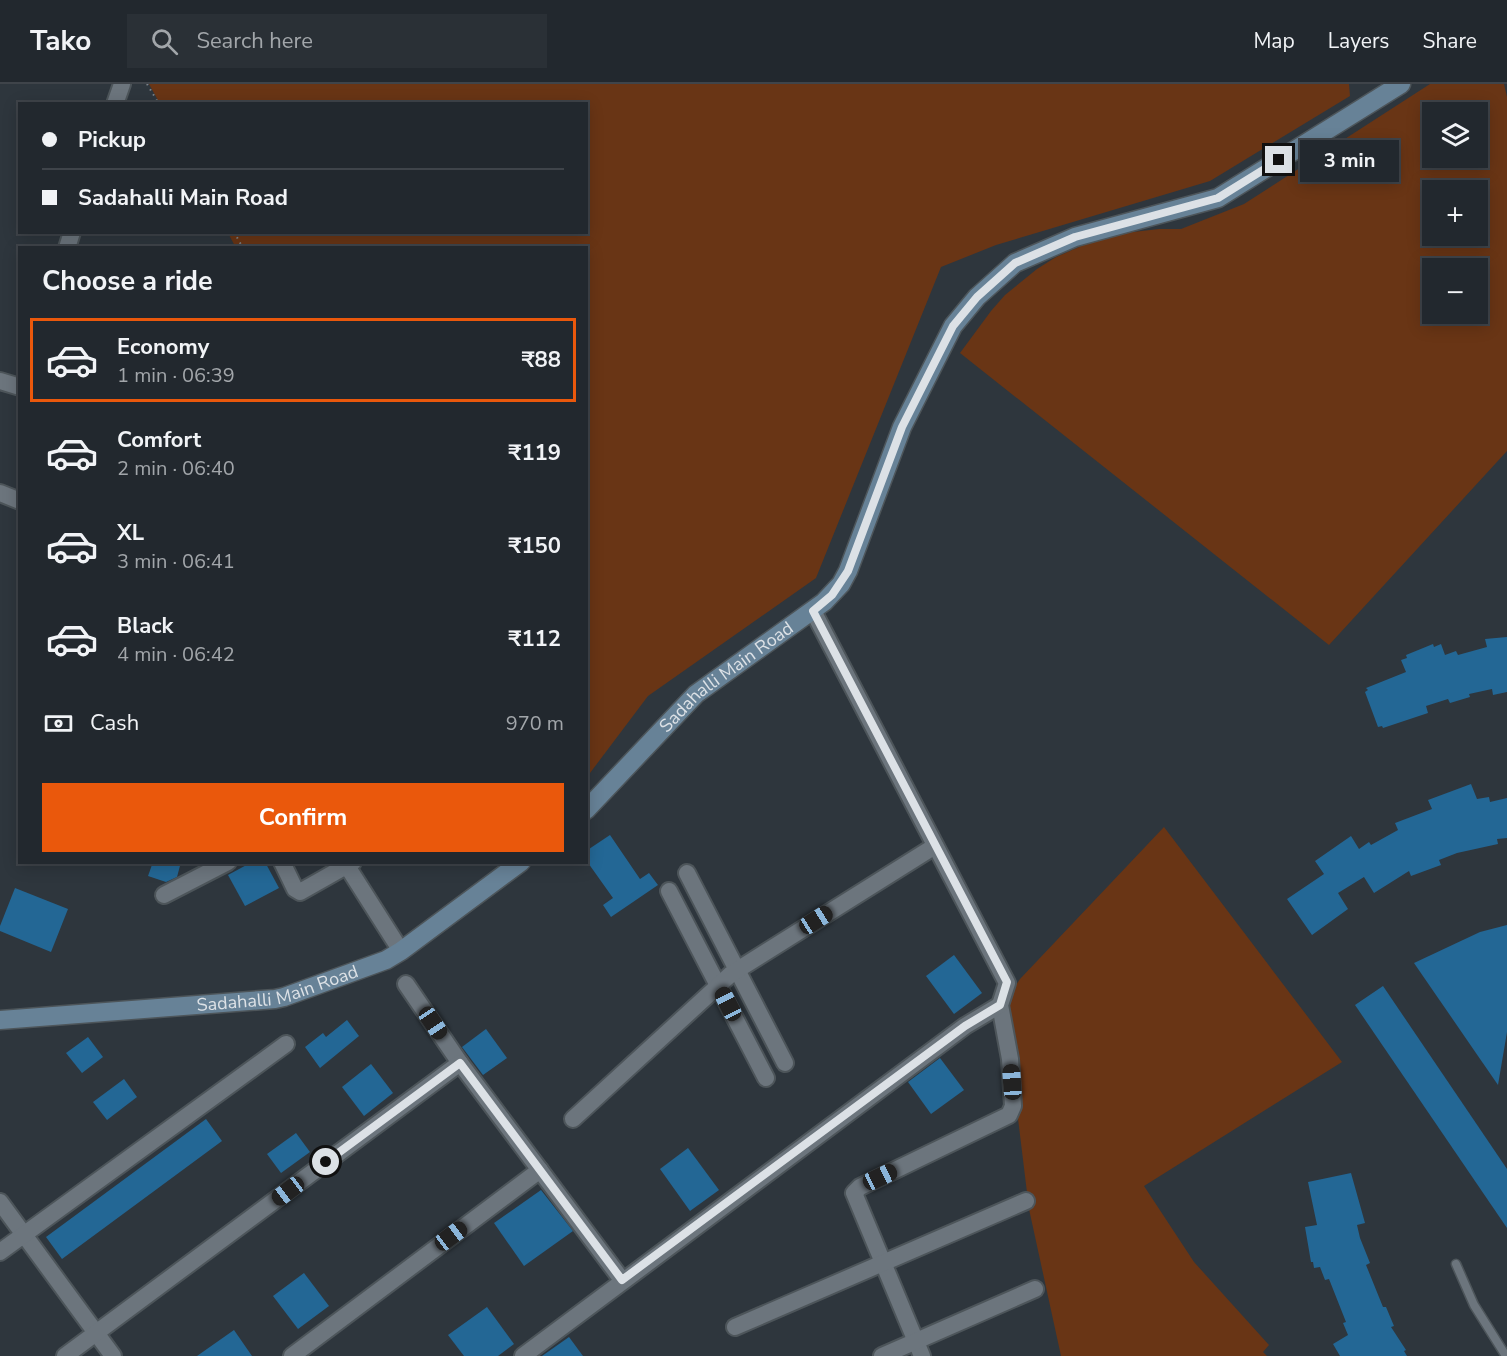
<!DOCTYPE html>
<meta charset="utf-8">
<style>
:root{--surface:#22282e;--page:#2a3036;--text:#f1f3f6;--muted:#a2a6aa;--line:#3f444a;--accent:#ea580c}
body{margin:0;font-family:"Nunito Sans",sans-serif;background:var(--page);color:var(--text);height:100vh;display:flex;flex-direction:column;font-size:22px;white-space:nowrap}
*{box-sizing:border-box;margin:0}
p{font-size:20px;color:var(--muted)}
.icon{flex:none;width:33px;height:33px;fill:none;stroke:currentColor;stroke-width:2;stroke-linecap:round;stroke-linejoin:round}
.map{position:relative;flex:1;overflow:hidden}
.sheet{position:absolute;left:18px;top:162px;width:570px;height:618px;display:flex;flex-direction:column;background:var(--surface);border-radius:0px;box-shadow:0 3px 15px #0003,0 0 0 2px var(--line)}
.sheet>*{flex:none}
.hud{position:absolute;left:18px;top:18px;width:570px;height:132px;border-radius:0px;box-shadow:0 3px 15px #0003,0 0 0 2px var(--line);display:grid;align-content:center;height:132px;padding:0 24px;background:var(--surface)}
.controls{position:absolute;left:1422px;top:18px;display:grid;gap:12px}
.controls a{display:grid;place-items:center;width:66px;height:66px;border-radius:0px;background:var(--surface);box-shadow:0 3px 15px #0003,0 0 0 2px var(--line);font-size:30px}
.end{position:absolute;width:27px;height:27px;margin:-14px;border:8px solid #dce1e6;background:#111;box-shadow:0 0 0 3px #111}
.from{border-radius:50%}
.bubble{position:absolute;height:42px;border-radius:0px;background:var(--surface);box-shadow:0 3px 15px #0003,0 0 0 2px var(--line);font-size:20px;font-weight:700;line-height:42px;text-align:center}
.car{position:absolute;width:18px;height:36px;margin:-18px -9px;border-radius:8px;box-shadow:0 0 4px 2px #0007;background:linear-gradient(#222 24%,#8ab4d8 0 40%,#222 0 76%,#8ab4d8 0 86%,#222 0)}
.hud b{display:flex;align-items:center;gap:21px;height:57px;font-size:22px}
.hud b+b{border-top:2px solid var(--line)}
.hud i{width:15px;height:15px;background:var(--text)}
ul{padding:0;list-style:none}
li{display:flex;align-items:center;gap:18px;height:84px;margin:0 12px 9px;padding:0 12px;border:3px solid transparent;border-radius:0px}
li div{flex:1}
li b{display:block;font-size:22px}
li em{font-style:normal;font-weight:700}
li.current{border-color:var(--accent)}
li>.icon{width:54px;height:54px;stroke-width:1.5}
h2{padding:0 24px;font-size:27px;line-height:72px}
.pay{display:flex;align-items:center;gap:15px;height:66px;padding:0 24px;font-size:22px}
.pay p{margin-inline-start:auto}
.cta{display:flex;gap:12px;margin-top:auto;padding:12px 24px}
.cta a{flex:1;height:69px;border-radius:0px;background:var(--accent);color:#fff;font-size:24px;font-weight:700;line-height:69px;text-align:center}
header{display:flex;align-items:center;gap:36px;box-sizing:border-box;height:84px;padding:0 30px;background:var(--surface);border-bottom:2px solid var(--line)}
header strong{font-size:28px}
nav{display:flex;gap:33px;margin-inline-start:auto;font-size:21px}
.search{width:420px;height:54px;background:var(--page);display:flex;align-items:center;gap:15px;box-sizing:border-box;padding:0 21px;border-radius:0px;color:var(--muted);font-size:22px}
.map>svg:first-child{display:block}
.green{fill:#693515;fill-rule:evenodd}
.building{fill:#236795}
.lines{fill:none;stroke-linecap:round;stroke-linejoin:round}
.lane-casing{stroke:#4d555a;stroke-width:11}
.street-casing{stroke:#4d555a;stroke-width:20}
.secondary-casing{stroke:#4d555a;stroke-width:21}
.path{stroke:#7f858b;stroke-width:2;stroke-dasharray:1.5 4.5;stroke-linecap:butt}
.lane{stroke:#6c757d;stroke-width:8}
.street{stroke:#6c757d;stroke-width:16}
.secondary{stroke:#678297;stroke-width:18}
.route{stroke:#dce1e6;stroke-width:8}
.labels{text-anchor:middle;stroke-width:5;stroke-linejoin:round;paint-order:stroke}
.street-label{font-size:18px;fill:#dce1e6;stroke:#2e363d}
</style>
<header>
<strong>Tako</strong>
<div class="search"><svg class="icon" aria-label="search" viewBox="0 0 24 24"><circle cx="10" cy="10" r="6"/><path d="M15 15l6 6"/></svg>Search here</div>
<nav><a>Map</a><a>Layers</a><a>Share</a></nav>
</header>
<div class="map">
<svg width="1507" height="1272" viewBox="0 0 1507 1272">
<rect width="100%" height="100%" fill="#2e363d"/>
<g class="green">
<polygon points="149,0 1349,0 1350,12 1210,97 996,161 941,183 816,494 648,612 587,693 586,164 236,164 228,149 586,148 586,20 160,20"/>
<path d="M1430 0H1504L1507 13V367L1329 561 960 269 991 227 1005 211 1037 185 1056 173 1095 156 1116 150 1159 145H1181L1244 120ZM1432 28H1478V74H1432ZM1432 106H1478V152H1432ZM1432 184H1478V230H1432Z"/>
<polygon points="1164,743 1342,978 1144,1102 1194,1178 1269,1261 1263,1268 1267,1272 1061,1272 1029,1125 1004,919 1020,895"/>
</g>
<g class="building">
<polygon points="1507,553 1507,608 1493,611 1492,605 1469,610 1470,613 1450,619 1448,615 1426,622 1428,629 1383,644 1382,642 1378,643 1365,608 1368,606 1366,604 1406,588 1401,576 1407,574 1406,571 1433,560 1434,563 1441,560 1445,571 1456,567 1458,571 1487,563 1485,555"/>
<polygon points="1471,700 1477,715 1489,713 1490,718 1507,714 1507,754 1497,755 1498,760 1457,769 1439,776 1441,781 1411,792 1409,787 1374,809 1364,793 1338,809 1348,825 1312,851 1287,815 1324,790 1315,777 1351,752 1359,765 1369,758 1371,761 1398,746 1395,739 1432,725 1428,716"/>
<polygon points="610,751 640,795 649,789 658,801 611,833 603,821 613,814 586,776 586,767"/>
<polygon points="153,778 181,778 177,793 166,798 148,792"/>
<polygon points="252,778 265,778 279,804 245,822 228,791"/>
<polygon points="15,804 68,825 51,868 0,847 0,842"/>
<polygon points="1507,841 1507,948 1498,1001 1414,879 1480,848"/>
<polygon points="954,871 982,909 954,930 926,892"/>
<polygon points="1383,902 1507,1085 1507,1144 1355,921"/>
<polygon points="347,936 359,952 320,984 305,963 323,949 326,953"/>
<polygon points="486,945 507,974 483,991 462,963"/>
<polygon points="88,953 103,973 82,989 66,969"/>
<polygon points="940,974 964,1006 931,1030 908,998"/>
<polygon points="371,980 393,1009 364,1032 342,1003"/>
<polygon points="124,995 137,1013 107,1036 93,1018"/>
<polygon points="206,1035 222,1057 62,1175 46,1153"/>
<polygon points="296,1049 310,1068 281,1089 267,1070"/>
<polygon points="688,1064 719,1106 690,1127 660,1085"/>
<polygon points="1351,1089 1365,1139 1357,1141 1360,1154 1370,1179 1366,1181 1383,1223 1386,1223 1394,1242 1391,1243 1406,1266 1404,1267 1407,1272 1340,1272 1333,1260 1348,1251 1343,1239 1346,1238 1329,1195 1325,1196 1320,1183 1314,1184 1313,1178 1311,1178 1305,1143 1317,1141 1308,1098"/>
<polygon points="541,1106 573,1147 524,1182 494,1139"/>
<polygon points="304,1189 329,1222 298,1245 273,1212"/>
<polygon points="487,1223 514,1260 498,1272 464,1272 448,1251"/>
<polygon points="234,1246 252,1272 197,1272"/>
<polygon points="569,1253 583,1272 542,1272"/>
</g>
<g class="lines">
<defs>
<polyline id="lane" points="1456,1180 1474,1221 1506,1272"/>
<g id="street">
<polyline points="115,20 122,0"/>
<polyline points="67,164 72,148"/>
<polyline points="0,297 20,303"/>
<polyline points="0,409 20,417"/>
<polyline points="813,527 1007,899 1000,921 1010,975 1013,1022 1009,1031 860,1103 854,1109 922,1272"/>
<polyline points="282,778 295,805 300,808 353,778"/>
<polyline points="347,782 401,867"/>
<polyline points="687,789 785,979"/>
<polyline points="669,807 766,994"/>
<polyline points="164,811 228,778"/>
<polyline points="406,900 460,979 622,1196"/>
<polyline points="573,1035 731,890 935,762"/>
<polyline points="0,1118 113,1272"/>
<polyline points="0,1168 286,960"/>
<polyline points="735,1243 1026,1117"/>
<polyline points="65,1272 460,979"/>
<polyline points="292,1272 540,1086"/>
<polyline points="523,1272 965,942 1000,921"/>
<polyline points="882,1272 1035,1205"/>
</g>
<g id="secondary">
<path id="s1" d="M586 726 696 610 824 518 841 500 848 487 902 343 953 242 977 213 1015 179 1075 153 1218 114 1401 0"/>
<path id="s2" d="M0 936 275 915 284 913 386 876 401 867 521 778"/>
</g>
</defs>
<use href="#lane" class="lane-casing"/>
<use href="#street" class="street-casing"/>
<use href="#secondary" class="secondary-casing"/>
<g class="path">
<polyline points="147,0 159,20"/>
<polyline points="234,148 243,164"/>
</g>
<use href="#lane" class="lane"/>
<use href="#street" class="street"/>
<use href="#secondary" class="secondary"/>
</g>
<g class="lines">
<polyline class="route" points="326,1078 460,979 622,1196 965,942 1000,921 1007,898 813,527 832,511 848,487 902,343 953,242 977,213 1015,179 1075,153 1218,114 1279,76"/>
</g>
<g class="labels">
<g class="street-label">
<text dy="6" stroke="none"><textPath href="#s1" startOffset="194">Sadahalli Main Road</textPath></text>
<text dy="6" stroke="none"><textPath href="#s2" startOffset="280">Sadahalli Main Road</textPath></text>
</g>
</g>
</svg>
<div class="controls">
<a><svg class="icon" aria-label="layers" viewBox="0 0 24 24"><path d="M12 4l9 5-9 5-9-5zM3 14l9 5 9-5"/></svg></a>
<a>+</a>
<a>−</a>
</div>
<i class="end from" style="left:326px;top:1078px"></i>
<i class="end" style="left:1279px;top:76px"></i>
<div class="bubble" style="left:1300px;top:56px;width:99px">3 min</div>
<i class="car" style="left:816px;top:836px;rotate:58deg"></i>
<i class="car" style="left:728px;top:920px;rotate:333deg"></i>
<i class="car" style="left:433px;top:939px;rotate:146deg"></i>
<i class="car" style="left:1012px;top:998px;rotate:356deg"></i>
<i class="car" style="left:880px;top:1093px;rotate:65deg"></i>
<i class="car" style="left:288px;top:1107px;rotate:233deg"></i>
<i class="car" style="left:451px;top:1152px;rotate:53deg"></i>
<div class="hud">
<b><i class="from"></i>Pickup</b>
<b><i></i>Sadahalli Main Road</b>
</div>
<section class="sheet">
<h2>Choose a ride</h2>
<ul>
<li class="current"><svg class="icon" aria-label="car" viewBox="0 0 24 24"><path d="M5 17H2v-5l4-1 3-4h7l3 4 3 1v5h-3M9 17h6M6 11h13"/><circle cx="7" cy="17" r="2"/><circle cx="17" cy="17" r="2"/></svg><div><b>Economy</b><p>1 min · 06:39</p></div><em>₹88</em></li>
<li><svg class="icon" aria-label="car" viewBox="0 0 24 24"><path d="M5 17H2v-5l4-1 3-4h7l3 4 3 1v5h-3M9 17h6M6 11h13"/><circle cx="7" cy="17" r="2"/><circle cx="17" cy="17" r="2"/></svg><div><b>Comfort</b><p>2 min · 06:40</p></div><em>₹119</em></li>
<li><svg class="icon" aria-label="car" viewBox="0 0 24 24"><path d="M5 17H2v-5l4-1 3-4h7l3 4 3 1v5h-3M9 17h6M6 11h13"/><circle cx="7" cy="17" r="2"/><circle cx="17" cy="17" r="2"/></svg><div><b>XL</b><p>3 min · 06:41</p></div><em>₹150</em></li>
<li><svg class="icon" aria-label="car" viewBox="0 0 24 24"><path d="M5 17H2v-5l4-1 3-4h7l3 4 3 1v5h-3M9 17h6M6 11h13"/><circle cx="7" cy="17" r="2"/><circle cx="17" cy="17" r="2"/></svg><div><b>Black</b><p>4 min · 06:42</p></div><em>₹112</em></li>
</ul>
<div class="pay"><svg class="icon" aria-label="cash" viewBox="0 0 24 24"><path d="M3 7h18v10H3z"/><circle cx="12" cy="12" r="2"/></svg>Cash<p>970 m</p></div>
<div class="cta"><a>Confirm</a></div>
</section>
</div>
